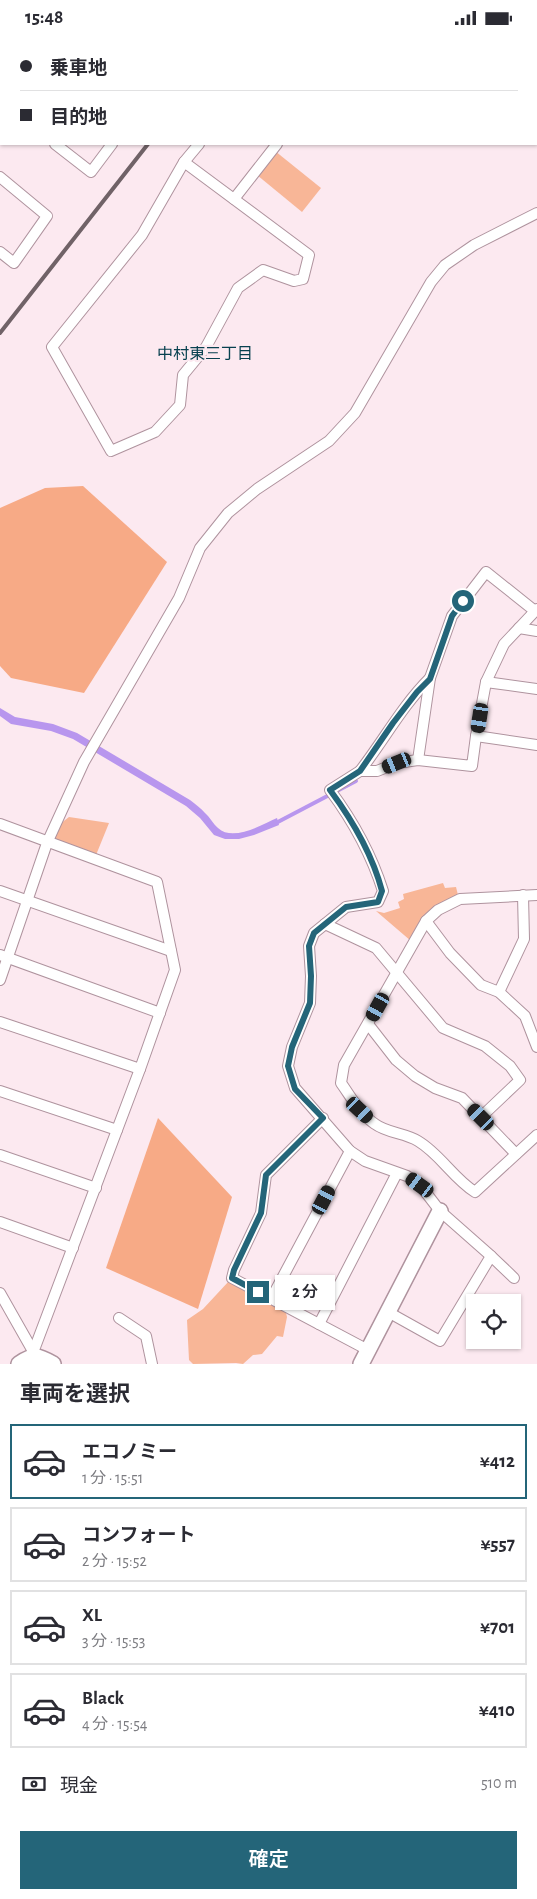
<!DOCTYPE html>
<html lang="ja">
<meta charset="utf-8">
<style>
:root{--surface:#fff;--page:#f7f7f7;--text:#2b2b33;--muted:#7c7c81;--line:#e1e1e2;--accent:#246579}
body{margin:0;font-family:"Alegreya Sans","Noto Sans JP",sans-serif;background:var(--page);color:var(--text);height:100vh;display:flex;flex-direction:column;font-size:19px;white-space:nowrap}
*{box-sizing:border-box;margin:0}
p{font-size:16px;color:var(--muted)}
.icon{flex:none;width:28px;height:28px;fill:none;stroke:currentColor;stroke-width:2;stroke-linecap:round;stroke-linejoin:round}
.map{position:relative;height:1329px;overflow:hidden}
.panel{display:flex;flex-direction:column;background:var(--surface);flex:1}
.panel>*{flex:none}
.hud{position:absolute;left:0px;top:0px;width:538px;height:110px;box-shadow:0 1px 4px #0004;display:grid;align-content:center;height:110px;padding:0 20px;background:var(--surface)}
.buttons{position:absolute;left:466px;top:1259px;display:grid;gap:10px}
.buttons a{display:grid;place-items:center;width:55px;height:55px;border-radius:0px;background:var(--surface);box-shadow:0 1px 4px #0004;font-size:25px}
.end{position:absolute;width:22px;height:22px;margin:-11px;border:6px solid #246579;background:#fff;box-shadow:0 0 0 2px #fff}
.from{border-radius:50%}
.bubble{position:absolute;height:35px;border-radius:0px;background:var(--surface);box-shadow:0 1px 4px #0004;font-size:16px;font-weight:600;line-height:35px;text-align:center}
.car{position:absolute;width:15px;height:30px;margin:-15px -8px;border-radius:6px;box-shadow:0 0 4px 1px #0007;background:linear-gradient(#222 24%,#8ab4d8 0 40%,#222 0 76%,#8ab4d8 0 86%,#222 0)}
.hud b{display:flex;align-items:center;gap:18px;height:48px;font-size:19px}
.hud b+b{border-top:1px solid var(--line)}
.hud i{width:12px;height:12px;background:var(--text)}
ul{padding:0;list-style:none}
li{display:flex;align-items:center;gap:15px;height:75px;margin:0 10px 8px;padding:0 10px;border:2px solid var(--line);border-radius:0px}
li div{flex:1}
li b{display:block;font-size:19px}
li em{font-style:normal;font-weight:600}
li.active{border-color:var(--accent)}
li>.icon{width:45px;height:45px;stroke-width:1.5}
h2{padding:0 20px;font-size:22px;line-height:60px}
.pay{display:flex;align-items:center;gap:12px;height:55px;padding:0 20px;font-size:19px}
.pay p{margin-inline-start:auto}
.action{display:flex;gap:10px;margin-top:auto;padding:10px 20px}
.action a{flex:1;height:58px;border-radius:0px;background:var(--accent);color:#fff;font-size:20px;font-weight:600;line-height:58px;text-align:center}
.status{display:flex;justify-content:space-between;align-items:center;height:35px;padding:0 25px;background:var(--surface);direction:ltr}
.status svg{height:14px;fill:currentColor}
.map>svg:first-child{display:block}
.green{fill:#f8b697}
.forest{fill:#f7aa86}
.water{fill:#b896ee}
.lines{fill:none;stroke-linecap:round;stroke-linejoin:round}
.stream{stroke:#b896ee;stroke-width:4}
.street-casing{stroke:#af939e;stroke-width:12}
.secondary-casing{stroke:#af939e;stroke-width:18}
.street{stroke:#fff;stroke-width:10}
.secondary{stroke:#fff;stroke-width:15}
.rail{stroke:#706267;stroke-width:4}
.route{stroke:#246579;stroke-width:6}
.labels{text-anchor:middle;stroke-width:4.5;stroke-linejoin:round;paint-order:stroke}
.neighbourhood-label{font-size:16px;fill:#07404f;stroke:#fce9f0}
</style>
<div class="status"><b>15:48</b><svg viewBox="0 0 49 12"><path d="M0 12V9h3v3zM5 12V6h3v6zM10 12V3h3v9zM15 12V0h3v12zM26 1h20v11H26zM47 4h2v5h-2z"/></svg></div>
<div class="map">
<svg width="537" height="1329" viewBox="0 0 537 1329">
<rect width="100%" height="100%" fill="#fce9f0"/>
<g class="green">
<polygon points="275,116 321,153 302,177 257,140"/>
<polygon points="69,782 109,788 96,820 51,806 60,789"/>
<polygon points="443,848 445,853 456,852 458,860 411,906 376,876 384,878 400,873 398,867 404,864 403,859"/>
<polygon points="229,1246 285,1274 287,1282 283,1302 277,1301 262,1319 253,1320 243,1329 236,1328 193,1329 189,1325 187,1285 203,1274"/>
</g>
<g class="forest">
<polygon points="83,451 167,527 84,658 11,643 0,631 0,473 45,453"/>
<polygon points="158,1083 232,1162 198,1274 106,1233"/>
</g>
<path class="water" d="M0 673 15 682 53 689 77 698 190 765C195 769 201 773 205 778 210 782 213 789 218 793 233 807 261 790 277 783L279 790 254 800 239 804H225L214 800 200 783 186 771 73 704 51 696 11 689 0 681Z"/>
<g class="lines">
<polyline class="stream" points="274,789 356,746"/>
<defs>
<g id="street">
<polyline points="11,0 12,1"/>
<polyline points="88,1 89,0"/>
<polyline points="285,1 286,0"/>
<polyline points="0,18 1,17"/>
<polyline points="0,65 1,66"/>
<polyline points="55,109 91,137 112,109"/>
<polygon points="184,127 309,220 303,244 294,246 263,235 238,253 206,312 183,340 180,370 155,397 111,416 52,312 142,200"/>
<polyline points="184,127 199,109"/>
<polyline points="0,142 47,181 14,228 0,217"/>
<polyline points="234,164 277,109"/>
<polyline points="537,574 504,609 486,647 476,701 537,710"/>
<polyline points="519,593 537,596"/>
<polyline points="486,647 537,654"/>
<polyline points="418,725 430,643 452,581 486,537 535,576"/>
<path d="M360 736C384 705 402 671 430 643"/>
<polyline points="0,789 157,847 175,935 140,1034 34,1315"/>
<polyline points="0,856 171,916"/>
<path d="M537 860 460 864 438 875 426 886 344 1030 341 1048C351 1062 360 1079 375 1089 387 1098 405 1098 418 1106 440 1119 453 1143 475 1157L537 1100"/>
<polyline points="426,886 450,918 481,950 499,957 525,981 537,1012"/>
<polyline points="325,889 376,913 443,993 485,1011 510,1031 520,1045 481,1082"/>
<polyline points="0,920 160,978"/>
<polyline points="0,945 47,808 84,727 179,563 200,513 228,478 257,454 329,406 355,378 431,247 445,230 474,210 537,178"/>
<polyline points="499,957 524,904 523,860"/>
<polyline points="0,987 140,1034"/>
<polyline points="368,989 396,1025 415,1041 435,1053 462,1063 516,1119"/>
<polyline points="0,1056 117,1095"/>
<polyline points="323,1083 266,1140 261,1178 234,1235 232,1243 368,1315"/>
<polyline points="0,1120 96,1153"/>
<polyline points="0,1187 73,1213"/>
<polyline points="491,1221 514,1243"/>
<polyline points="0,1258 34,1318"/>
<polyline points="271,1264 350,1116"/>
<path d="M388 1277 440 1306 491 1221 440 1176 420 1150 407 1141 365 1126 350 1116 295 1053 288 1031 292 1012 310 968 311 941 309 911 314 898 346 872 378 867 383 856C371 818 353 786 330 755L360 736H377L397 728 418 725 472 731 476 701"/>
<polyline points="119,1283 146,1301 152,1329"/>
<polyline points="319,1289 397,1138"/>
</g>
<g id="secondary">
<path d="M19 1329C34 1319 38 1320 53 1329"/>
<polyline points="361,1329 440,1176"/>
</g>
</defs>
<use href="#street" class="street-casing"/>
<use href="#secondary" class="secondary-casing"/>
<use href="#street" class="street"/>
<use href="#secondary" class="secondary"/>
<g class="rail">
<polyline points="222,1 223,0"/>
<polyline points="231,1 232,0"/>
<polyline points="0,298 148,109"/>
</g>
</g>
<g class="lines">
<path class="route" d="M258 1257 232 1243 234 1235 261 1178 266 1140 323 1083 295 1054 288 1031 292 1012 310 968 311 941 309 911 314 898 346 872 378 867 382 856C372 818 353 786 330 755L360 736 393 688 417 657 430 644 452 581 463 566"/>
</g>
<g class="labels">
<g class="neighbourhood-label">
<text x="205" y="324">中村東三丁目</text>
</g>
</g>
</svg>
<div class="buttons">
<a><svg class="icon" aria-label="locate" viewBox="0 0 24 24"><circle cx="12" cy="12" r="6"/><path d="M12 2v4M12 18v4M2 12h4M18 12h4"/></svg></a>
</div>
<i class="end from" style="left:463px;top:566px"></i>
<i class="end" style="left:258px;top:1257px"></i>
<div class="bubble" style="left:275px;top:1240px;width:60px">2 分</div>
<i class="car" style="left:480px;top:683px;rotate:189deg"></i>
<i class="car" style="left:397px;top:728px;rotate:248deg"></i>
<i class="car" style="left:378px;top:972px;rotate:209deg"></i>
<i class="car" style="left:360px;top:1075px;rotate:133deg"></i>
<i class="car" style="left:481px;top:1082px;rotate:315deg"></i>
<i class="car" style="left:420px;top:1150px;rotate:306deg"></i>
<i class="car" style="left:324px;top:1165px;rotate:28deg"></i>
<div class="hud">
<b><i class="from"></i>乗車地</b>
<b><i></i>目的地</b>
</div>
</div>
<section class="panel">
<h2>車両を選択</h2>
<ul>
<li class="active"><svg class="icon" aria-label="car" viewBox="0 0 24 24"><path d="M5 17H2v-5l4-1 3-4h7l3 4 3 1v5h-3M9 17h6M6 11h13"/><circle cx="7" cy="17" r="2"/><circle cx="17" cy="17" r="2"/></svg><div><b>エコノミー</b><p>1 分 · 15:51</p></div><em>¥412</em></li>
<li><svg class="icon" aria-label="car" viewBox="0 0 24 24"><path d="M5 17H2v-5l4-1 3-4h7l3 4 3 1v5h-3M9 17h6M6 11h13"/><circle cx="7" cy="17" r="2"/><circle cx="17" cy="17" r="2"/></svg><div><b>コンフォート</b><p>2 分 · 15:52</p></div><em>¥557</em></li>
<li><svg class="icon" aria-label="car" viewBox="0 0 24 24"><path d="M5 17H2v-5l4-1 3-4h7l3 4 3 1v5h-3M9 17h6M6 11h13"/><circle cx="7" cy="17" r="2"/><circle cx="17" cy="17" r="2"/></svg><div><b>XL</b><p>3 分 · 15:53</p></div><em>¥701</em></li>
<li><svg class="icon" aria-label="car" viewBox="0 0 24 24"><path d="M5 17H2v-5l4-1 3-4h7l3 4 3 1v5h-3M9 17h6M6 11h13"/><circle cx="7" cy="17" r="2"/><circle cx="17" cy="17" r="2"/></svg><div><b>Black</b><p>4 分 · 15:54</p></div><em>¥410</em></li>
</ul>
<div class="pay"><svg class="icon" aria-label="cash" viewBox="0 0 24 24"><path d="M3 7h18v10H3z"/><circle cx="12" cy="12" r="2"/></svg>現金<p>510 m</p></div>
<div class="action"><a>確定</a></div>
</section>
